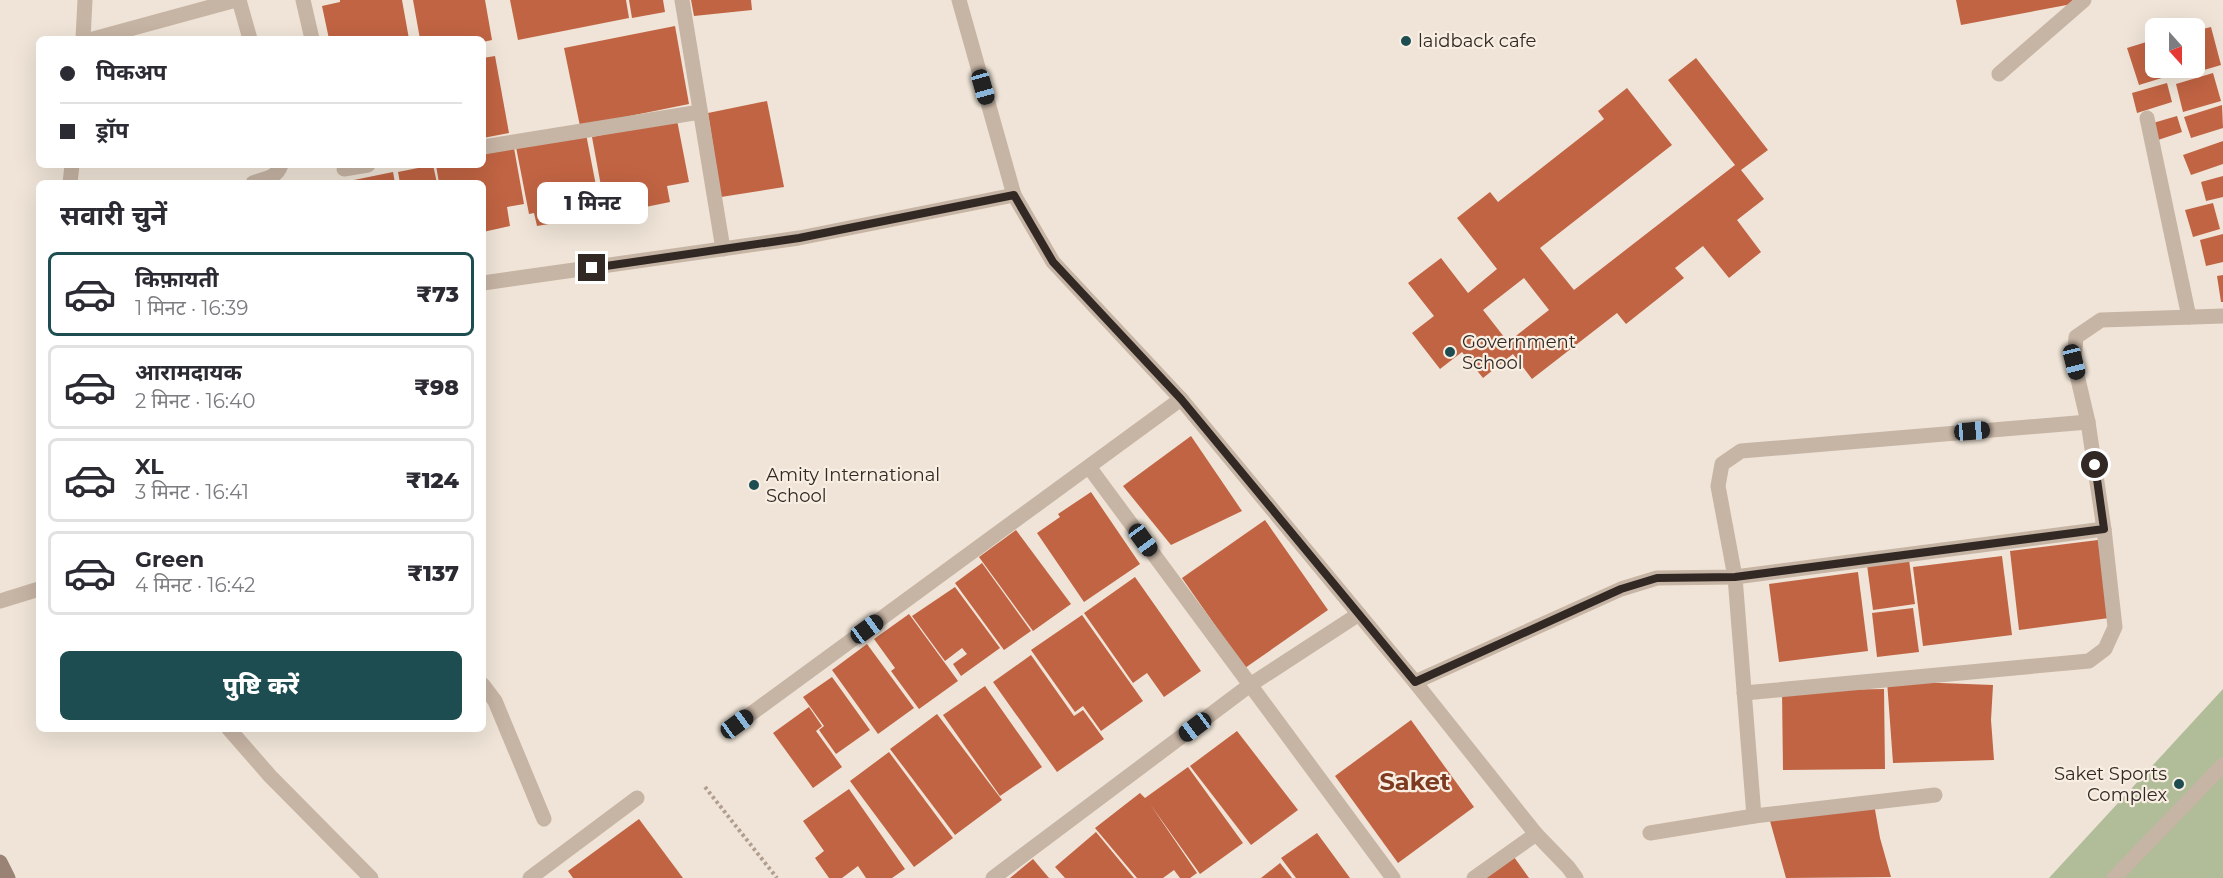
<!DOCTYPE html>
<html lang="hi">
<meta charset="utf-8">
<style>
:root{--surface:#fff;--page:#f7f7f7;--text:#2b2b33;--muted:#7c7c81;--line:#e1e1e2;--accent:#1d4d51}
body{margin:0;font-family:Montserrat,"Noto Sans Devanagari",sans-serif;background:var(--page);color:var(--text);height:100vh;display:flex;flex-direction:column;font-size:22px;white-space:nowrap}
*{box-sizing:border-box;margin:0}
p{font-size:20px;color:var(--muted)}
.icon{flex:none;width:33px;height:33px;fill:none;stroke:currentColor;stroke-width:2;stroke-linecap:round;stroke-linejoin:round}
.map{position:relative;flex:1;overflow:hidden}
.sheet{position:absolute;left:36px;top:180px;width:450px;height:552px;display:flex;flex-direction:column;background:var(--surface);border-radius:9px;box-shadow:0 6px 24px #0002}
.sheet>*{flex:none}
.top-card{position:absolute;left:36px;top:36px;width:450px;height:132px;border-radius:9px;box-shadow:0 6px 24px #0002;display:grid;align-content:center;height:132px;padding:0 24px;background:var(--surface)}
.needle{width:39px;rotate:159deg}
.tools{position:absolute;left:2145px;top:18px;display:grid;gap:12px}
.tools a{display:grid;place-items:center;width:60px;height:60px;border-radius:9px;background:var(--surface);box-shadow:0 6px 24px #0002;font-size:30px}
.end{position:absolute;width:27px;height:27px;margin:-14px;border:8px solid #322925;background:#fff;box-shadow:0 0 0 3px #fff}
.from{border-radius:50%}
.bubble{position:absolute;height:42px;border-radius:9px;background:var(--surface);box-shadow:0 6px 24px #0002;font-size:20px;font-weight:800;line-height:42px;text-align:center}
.car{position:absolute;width:18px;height:36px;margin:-18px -9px;border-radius:8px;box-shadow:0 0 4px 2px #0007;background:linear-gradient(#222 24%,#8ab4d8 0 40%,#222 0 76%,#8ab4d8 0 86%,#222 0)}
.top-card b{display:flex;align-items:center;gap:21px;height:57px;font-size:22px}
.top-card b+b{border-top:2px solid var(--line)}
.top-card i{width:15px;height:15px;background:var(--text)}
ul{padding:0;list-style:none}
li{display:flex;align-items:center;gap:18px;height:84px;margin:0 12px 9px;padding:0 12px;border:3px solid var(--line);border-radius:9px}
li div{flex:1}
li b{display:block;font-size:22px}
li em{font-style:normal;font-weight:800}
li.active{border-color:var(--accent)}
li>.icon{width:54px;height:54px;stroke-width:1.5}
h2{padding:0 24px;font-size:27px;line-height:72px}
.cta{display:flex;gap:12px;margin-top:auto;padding:12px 24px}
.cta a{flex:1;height:69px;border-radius:9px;background:var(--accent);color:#fff;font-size:24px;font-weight:800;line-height:69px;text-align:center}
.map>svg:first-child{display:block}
.green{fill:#b0bd98}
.building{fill:#c16443;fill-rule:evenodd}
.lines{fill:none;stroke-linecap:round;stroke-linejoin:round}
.path{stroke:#b29e8e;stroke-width:4;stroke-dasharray:3 3;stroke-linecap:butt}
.lane{stroke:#c6b4a4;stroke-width:15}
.street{stroke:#c6b4a4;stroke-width:15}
.secondary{stroke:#9a8375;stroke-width:15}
.route{stroke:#322925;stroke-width:8}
.poi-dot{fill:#1d4d51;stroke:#f8eee2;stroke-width:2}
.labels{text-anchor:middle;stroke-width:4.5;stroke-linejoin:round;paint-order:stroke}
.poi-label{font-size:18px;fill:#322925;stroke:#f8eee2;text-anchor:start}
.district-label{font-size:24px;font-weight:bold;fill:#7e3921;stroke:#f8eee2}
</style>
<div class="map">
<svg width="2223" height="878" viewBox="0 0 2223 878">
<rect width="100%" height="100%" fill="#efe4d7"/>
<polygon class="green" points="2223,689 2223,878 2049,878"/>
<g class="building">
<polygon points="340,0 402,0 409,39 329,39 322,6 340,2"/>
<polygon points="413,0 485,0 492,40 483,42 483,39 420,39"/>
<polygon points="510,0 626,0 629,18 518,40"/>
<polygon points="629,0 663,0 665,12 632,18"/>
<polygon points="691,0 751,0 752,10 694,16"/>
<polygon points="1956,0 2072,0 2072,4 1961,25"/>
<polygon points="675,26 689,104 580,126 564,48"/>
<polygon points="2211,27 2221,65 2187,75 2185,68 2194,68 2194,31"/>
<polygon points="2156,39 2156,68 2176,68 2178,73 2139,85 2127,48"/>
<polygon points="495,56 509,133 483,138 483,58"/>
<path d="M1696 58 1768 150 1741 170 1764 199 1737 220 1761 252 1729 278 1703 246 1675 268 1684 278 1626 324 1617 313 1532 379 1513 354 1483 378 1462 352 1440 369 1412 333 1434 316 1408 283 1441 258 1468 293 1497 269 1457 218 1490 192 1498 202 1604 119 1598 111 1627 88 1672 145 1540 248 1574 290 1735 165 1668 80ZM1524 278 1549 310 1508 342 1483 310Z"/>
<polygon points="2213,73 2221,101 2183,112 2176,84"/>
<polygon points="2167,83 2172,102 2137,113 2132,93"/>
<polygon points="767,101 784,187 721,197 708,113"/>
<polygon points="2222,105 2223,128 2191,138 2184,117"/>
<polygon points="2177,116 2182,132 2158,140 2153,123"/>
<polygon points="677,120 689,182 667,186 670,202 626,211 622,194 603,197 592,137"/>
<polygon points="586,134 598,196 581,199 585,218 537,226 534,213 529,214 516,147"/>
<polygon points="2223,141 2223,164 2191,175 2183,155"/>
<polygon points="514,148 524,204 507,207 510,226 483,232 483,183 439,183 436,165 483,165 483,154"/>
<polygon points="433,165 437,183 400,183 398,172"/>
<polygon points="393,172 395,183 354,183 354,180"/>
<polygon points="2223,176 2223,197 2206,201 2201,182"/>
<polygon points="2213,203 2220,229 2193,237 2185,210"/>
<polygon points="2223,234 2223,262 2206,266 2200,240"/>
<polygon points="2223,275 2223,302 2221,302 2217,276"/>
<polygon points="1191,436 1242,511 1171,545 1123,486"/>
<polygon points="1091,492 1140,564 1084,602 1037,533 1060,517 1058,514"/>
<polygon points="1265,520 1328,610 1245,668 1182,578"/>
<polygon points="1016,530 1071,604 1033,631 979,557"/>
<polygon points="2098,540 2109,618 2019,630 2010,551"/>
<polygon points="2002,556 2012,635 1923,646 1913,567"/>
<polygon points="1909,560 1915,604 1873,610 1867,565"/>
<polygon points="982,563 1031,631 1004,650 955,583"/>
<polygon points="1858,572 1868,651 1779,662 1769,584"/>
<polygon points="1135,577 1201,671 1164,697 1147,673 1133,683 1084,613"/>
<polygon points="955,587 1000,648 961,676 953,664 967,654 962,648 945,661 912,616"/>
<polygon points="1913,608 1919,652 1877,657 1872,613"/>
<polygon points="909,614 958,681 919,709 891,671 895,668 874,639"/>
<polygon points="1082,615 1143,701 1101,731 1083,706 1075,712 1031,650"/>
<polygon points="867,644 914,708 878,734 832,670"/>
<polygon points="1031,655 1074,716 1083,710 1104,739 1057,772 993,682"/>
<polygon points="832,677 870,730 836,754 819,730 824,726 803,697"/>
<polygon points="1887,681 1993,685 1991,720 1994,760 1893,763"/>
<polygon points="985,686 1042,767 1000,796 943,715"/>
<polygon points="1884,689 1885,769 1783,770 1782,691"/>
<polygon points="809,707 822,726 816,731 842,767 813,788 773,733"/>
<polygon points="937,714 1002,800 955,835 890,749"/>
<polygon points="1411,720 1474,807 1398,863 1335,776"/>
<polygon points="1237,731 1298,810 1251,845 1190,766"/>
<polygon points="889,752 953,838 914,867 850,781"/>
<polygon points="1188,767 1243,843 1200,874 1150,804 1197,873 1190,878 1180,878 1174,870 1163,878 1137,878 1095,828 1140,793 1145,798"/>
<polygon points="849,789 905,869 892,878 866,878 858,866 842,878 829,878 815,858 824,851 803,821"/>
<polygon points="1874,804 1880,838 1891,877 1786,878 1770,821"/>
<polygon points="639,819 683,878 573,878 568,871"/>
<polygon points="1096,832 1134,878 1065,878 1055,867"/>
<polygon points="1317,833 1350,878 1296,878 1281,858"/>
<polygon points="1514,857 1529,878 1485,878"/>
<polygon points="1033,859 1049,878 1010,878"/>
<polygon points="1280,863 1292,878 1261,878"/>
</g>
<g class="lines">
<polyline class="path" points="705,787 777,878"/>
<polyline class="lane" points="2114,878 2223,765"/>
<g class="street">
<polyline points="239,0 250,39"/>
<polyline points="303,0 312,39"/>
<polyline points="682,0 723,249"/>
<polyline points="959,0 1014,195 1053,262 1181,399 1415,682 1536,834 1568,867 1576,878"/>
<polyline points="83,39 85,0"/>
<polyline points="93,39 236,0"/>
<polyline points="1999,74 2084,0"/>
<polyline points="2147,118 2189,317"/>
<polyline points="483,147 700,112"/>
<polyline points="344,169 368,165"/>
<polyline points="70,183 72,165"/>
<path d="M253 183C265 178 276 179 281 165"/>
<polyline points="483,283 799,238 1014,195"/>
<polyline points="1089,467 1393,878"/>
<polyline points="0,601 39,589"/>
<polyline points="1415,682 1621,589 1657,578 1735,577 2104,529"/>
<polyline points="483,685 495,701 544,819"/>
<polyline points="1744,693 2089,661 2105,649 2115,627 2104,529 2088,422 2074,362 2076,337 2101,320 2223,316"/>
<polyline points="737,724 1181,399"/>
<polyline points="229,729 270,776 371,878"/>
<polyline points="1754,816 1735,577 1718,486 1722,464 1741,451 2088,422"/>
<polyline points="1650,833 1754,816 1935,795"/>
<polyline points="530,878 637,798"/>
<polyline points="993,878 1250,685 1359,614"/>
<polyline points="1474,878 1536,834"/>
</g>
<polyline class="secondary" points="0,862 8,878"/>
</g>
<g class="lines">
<polyline class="route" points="592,268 799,238 1014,195 1053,262 1181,399 1415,682 1621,589 1657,578 1735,577 2104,529 2095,465"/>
</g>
<g class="poi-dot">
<circle cx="1406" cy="41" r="6"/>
<circle cx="1450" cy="352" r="6"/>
<circle cx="754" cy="485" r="6"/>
<circle cx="2179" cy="784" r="6"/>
</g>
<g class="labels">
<g class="poi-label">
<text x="1418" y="47">laidback cafe</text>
<text x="1462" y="348">Government<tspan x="1462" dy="21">School</tspan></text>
<text x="766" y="481">Amity International<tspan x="766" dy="21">School</tspan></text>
<text x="2167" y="780" text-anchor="end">Saket Sports<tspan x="2167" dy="21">Complex</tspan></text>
</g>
<g class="district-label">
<text x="1415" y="790">Saket</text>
</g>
</g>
</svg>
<div class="tools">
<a><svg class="needle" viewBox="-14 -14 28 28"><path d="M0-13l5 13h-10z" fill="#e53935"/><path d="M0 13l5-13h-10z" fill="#7c7c81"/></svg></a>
</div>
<i class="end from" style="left:2095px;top:465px"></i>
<i class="end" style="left:592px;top:268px"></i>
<div class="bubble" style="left:537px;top:182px;width:111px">1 मिनट</div>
<i class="car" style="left:983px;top:87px;rotate:164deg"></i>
<i class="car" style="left:2074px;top:362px;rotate:166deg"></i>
<i class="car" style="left:1972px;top:431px;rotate:85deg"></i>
<i class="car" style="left:1143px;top:540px;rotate:144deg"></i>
<i class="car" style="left:867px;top:629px;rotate:54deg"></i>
<i class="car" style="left:737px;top:724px;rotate:54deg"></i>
<i class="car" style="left:1195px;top:727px;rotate:233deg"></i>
<div class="top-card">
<b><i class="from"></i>पिकअप</b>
<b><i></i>ड्रॉप</b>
</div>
<section class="sheet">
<h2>सवारी चुनें</h2>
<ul>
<li class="active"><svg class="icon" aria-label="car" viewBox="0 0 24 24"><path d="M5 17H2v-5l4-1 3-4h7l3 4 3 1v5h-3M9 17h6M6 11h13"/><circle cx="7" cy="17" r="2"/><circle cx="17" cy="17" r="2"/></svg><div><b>किफ़ायती</b><p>1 मिनट · 16:39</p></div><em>₹73</em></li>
<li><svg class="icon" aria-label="car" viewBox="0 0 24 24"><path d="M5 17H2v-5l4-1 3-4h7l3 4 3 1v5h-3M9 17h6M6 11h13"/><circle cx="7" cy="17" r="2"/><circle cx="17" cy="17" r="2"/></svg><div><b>आरामदायक</b><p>2 मिनट · 16:40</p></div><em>₹98</em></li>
<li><svg class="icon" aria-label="car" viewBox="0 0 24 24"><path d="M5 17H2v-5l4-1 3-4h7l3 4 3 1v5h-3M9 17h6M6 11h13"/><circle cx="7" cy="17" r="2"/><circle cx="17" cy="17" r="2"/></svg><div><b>XL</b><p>3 मिनट · 16:41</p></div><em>₹124</em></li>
<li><svg class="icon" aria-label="car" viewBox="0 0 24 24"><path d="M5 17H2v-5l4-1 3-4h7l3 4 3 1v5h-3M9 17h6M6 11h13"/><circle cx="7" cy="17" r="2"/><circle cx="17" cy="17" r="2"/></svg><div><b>Green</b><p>4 मिनट · 16:42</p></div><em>₹137</em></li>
</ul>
<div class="cta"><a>पुष्टि करें</a></div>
</section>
</div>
